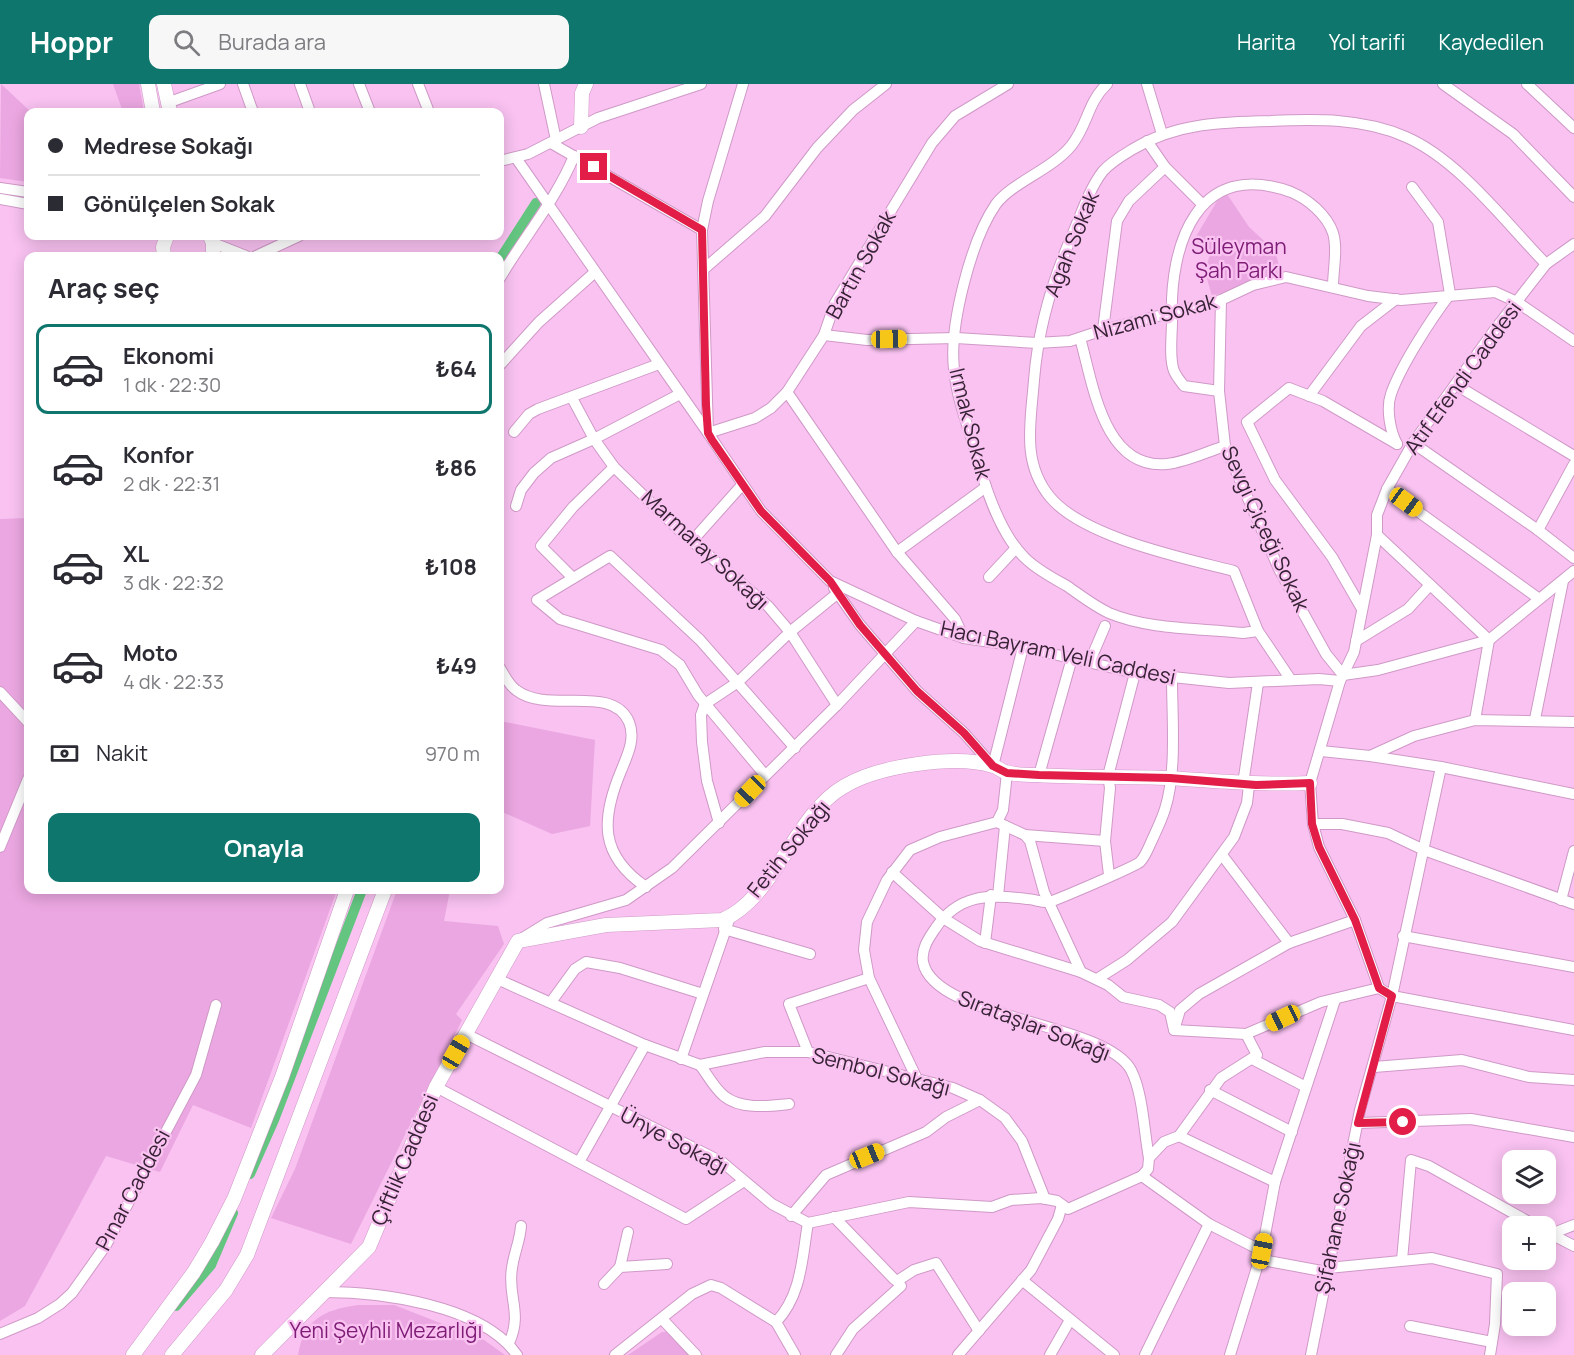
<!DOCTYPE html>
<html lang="tr">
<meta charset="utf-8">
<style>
:root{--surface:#fff;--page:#f7f7f7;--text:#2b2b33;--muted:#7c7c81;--line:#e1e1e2;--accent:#0f766e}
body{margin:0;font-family:Manrope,sans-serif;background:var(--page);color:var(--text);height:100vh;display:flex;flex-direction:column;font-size:22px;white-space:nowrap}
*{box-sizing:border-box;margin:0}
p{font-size:20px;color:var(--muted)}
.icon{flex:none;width:33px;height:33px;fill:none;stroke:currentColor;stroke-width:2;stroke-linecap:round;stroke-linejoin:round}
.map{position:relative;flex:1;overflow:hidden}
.sheet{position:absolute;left:24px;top:168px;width:480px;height:642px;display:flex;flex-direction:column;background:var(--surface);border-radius:12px;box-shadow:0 3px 15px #0003}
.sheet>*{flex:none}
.top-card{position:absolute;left:24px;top:24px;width:480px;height:132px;border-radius:12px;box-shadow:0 3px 15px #0003;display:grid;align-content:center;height:132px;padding:0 24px;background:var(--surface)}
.buttons{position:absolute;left:1502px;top:1066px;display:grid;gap:12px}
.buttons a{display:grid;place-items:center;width:54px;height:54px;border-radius:12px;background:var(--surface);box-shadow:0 3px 15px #0003;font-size:30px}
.end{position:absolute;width:27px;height:27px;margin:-14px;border:8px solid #e11d48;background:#fff;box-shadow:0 0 0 3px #fff}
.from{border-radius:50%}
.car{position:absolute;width:18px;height:36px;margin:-18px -9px;border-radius:8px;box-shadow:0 0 4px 2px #0007;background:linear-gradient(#f5c518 24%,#345 0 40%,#f5c518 0 76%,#345 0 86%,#f5c518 0)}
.top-card b{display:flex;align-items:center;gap:21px;height:57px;font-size:22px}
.top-card b+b{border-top:2px solid var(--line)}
.top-card i{width:15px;height:15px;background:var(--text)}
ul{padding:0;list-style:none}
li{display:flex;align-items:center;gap:18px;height:90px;margin:0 12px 9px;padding:0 12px;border:3px solid transparent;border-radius:12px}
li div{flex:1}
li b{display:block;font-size:22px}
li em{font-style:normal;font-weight:700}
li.current{border-color:var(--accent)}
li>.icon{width:54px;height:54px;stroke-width:1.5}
h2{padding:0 24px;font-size:27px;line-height:72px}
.pay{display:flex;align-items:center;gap:15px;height:66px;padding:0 24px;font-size:22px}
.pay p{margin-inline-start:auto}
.button{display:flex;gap:12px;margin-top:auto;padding:12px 24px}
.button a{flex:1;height:69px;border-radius:12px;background:var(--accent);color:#fff;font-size:24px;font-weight:700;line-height:69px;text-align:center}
header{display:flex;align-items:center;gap:36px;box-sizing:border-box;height:84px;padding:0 30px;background:var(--accent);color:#fff}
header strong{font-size:28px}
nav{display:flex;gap:33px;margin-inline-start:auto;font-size:21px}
.search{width:420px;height:54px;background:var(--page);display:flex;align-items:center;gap:15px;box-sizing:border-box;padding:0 21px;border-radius:12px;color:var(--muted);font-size:22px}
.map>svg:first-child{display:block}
.green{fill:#eba7e1}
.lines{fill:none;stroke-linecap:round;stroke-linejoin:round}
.canal{stroke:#63c580;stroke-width:10}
.minor-casing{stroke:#cf99c7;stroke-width:12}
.tertiary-casing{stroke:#cf99c7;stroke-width:15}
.minor{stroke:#fff;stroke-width:10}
.tertiary{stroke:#fff;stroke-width:14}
.route{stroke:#e11d48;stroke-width:8}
.labels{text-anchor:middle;stroke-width:4.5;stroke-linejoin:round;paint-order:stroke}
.street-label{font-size:21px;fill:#372235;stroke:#f9c2f1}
.park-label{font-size:21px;fill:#7e1c76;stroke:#f9c2f1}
</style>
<header>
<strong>Hoppr</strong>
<div class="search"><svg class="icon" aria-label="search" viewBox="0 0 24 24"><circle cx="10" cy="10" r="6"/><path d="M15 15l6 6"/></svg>Burada ara</div>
<nav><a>Harita</a><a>Yol tarifi</a><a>Kaydedilen</a></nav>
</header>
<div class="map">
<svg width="1574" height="1271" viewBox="0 0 1574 1271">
<rect width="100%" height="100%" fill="#f9c2f1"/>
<g class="green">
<polygon points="1,0 31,28 28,28 28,98 0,94"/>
<polygon points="113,0 139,0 144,28 123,28"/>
<polygon points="1227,110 1249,143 1275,167 1282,192 1212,212 1205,188 1211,166 1194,156 1217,117"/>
<polygon points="28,434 28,806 337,806 251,1044 193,1021 160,1088 106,1072 25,1222 0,1237 0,435"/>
<polygon points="500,637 595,656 590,742 552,750 500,727"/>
<polygon points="397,806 450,806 444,837 498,842 504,860 456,930 462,936 351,1160 271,1134 295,1085"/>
<path d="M358 1221H394L484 1256 505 1271H298C304 1234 325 1226 358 1221Z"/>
<polygon points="662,1248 673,1248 694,1271 628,1271"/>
</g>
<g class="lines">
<g class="canal">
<polyline points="500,175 536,119"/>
<polyline points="250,1090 274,1036 362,806"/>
<polyline points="176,1222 211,1181 233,1129"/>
</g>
<defs>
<g id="minor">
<polyline points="243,0 253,28"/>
<polyline points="300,0 310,28"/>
<polyline points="359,0 370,28"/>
<polyline points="418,0 429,28"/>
<polyline points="544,0 556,56"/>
<polyline points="743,0 708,117 702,146 708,349 761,427 830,497 916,537 964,554 1023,563 1135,589 1229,599 1319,595 1340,597"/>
<path d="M1107 0C1087 19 1088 41 1071 62 1051 86 1013 98 996 120 971 156 949 242 954 285 957 317 970 347 978 377 987 409 1001 451 1025 474 1037 486 1053 494 1067 502 1080 511 1094 522 1109 529 1149 546 1200 544 1243 549L1258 547"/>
<polyline points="1147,0 1162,50"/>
<polyline points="1443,0 1513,50 1574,113"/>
<polyline points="1527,0 1574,44"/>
<polyline points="167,19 220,0"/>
<polyline points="551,59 702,146"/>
<polyline points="516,74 708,349 755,334 771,324 787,308 824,251 835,219 932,59 955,32 1008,0"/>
<polyline points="500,77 528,70 598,34 701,0"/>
<polyline points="1165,83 1203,121"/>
<polyline points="0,104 28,108"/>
<polyline points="0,115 28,120"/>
<polyline points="213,159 246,172"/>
<polyline points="1574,160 1546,180 1496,244 1413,359 1387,405 1377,431 1377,451 1354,568 1340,597 1310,699 1313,740 1319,763 1355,836 1379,904 1392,912 1574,946"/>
<polyline points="256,172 299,152"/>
<polyline points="704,185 765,132 817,64 853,26 886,0"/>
<path d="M500 194C524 153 556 116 574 72"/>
<polyline points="1221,216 1219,307 1225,362 1279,485 1326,570 1343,591 1378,586 1489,556 1574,487"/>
<polyline points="1103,246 1117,137 1129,117 1165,83 1147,57"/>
<polyline points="824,251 867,256 956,254 1037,259 1070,257 1103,246 1221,216 1253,201 1286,193 1368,212 1401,216 1495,208 1517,218 1574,257"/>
<path d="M1080 254C1093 299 1103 386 1167 380 1186 378 1206 368 1225 362"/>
<polyline points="500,281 539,238 594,189"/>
<polyline points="1456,301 1574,372"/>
<path d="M1219 307 1184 302C1181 298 1176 292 1174 287 1169 274 1172 252 1172 237 1169 161 1197 74 1291 108 1308 115 1327 131 1333 149 1338 165 1333 185 1333 203"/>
<polyline points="787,308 897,468 955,535 964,554"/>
<polyline points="1309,312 1361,242 1396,215"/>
<polyline points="572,314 594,355 614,383 679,446 768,522 790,548 837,621"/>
<polyline points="514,348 529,330 538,325 659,280"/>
<polyline points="1413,359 1538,446 1574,474"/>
<path d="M1397 360C1390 347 1386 324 1391 310 1401 281 1432 234 1450 210L1438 138 1412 103"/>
<polyline points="1387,405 1538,514"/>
<polyline points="516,422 521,406 534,389 551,374 594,355 680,310"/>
<polyline points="1538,446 1574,380"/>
<polyline points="1377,451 1489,556 1475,636"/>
<polyline points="693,456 742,401"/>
<polyline points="897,468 986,403"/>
<polyline points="989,493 1016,464"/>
<polyline points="573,494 541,462 573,423 614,383"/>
<polyline points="834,504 860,541 917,607 964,649 993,682"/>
<polyline points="1362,525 1332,473 1275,396 1247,338 1289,304 1323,317 1397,360"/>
<polyline points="1356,557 1408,525 1430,501"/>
<polyline points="1090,577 1105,542"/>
<path d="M500 584C504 591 509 601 516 606 548 631 612 599 629 638 636 655 627 672 621 687 601 735 599 771 646 803"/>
<path d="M1291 596 1258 547 1234 487C1183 474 1083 453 1050 413 1021 378 1031 337 1034 296 1038 246 1051 200 1071 154 1080 133 1089 105 1103 87 1111 78 1123 71 1133 65 1176 39 1222 38 1271 37 1316 35 1364 34 1406 53 1459 76 1505 138 1546 180"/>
<polyline points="0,608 28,638"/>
<polyline points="1535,635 1563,497"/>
<polyline points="1321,667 1370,672 1414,652 1475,636 1574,638"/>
<polyline points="1370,672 1441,683 1574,710"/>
<polyline points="993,682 1023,563"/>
<polyline points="765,691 698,611 680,581 661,566 560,535 537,516 610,472 700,556 795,664"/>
<polyline points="1039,691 1072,574"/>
<polyline points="1243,700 1258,599"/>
<polyline points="997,738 1025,751 1030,757 1044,808 1081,888"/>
<polyline points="719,739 707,697 702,658 701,631 705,620 738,598 790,548 838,509"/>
<polyline points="1313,740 1342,740 1388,749 1424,766 1574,820"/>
<polyline points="1025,751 1105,757"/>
<polyline points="0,763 28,695"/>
<polyline points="1222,771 1289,859"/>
<polyline points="892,788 943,834 980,857 1081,888 1108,901 1123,913 1159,921 1170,928 1174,946"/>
<polyline points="1109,791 1105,757 1110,704 1108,692 1135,589"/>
<polyline points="998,812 1005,742"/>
<polyline points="1561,816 1574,767"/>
<polyline points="724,845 810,870"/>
<polyline points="1403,852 1574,883"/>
<polyline points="521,855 547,839 626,816 672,784 837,621 916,537"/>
<polyline points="985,859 991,811"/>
<polyline points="497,895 645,961 700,981 765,968 808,968 953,1004 980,1016 1005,1034 1022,1057 1045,1115"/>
<polyline points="1097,895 1127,876 1172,838 1234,753 1247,719 1249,701"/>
<polyline points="551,918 575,885 586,878 620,884 703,910"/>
<polyline points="1175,943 1180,926 1199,910 1289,859 1355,836"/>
<polyline points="1174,946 1246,950 1321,918 1379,904"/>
<polyline points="466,950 722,1078 772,1120 808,1139 909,1118 992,1123 1011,1116 1041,1114 1057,1117 1068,1125 1142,1092 1148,1085 1149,1074 1164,1058 1179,1052 1221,994 1257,971 1246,950"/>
<polyline points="808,968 789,920 869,894"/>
<polyline points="681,975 730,833"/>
<polyline points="1254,976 1306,1003"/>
<path d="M700 981C707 990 714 1004 724 1012 741 1026 769 1022 789 1020"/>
<polyline points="1374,983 1462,976 1529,993 1574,996"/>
<polyline points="917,995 869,894 864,866 867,838 887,796 910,766 940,753 997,738 1003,726 1007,689"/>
<polyline points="436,1003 686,1135 744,1097"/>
<polyline points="1210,1006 1292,1048"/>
<polyline points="1358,1039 1471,1035 1574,1053"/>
<polyline points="1179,1052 1275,1098"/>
<path d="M1149 1074C1144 1048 1143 1009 1131 986 1105 938 934 935 923 878 921 866 928 855 935 845 958 810 989 810 1027 815 1034 815 1042 819 1049 818 1057 816 1136 782 1140 778 1146 772 1149 762 1153 754 1157 745 1162 735 1165 725 1177 688 1172 633 1172 594"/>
<polyline points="579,1078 645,961"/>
<polyline points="1142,1092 1209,1140 1262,1167 1268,1177 1327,1188"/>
<polyline points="791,1132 826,1091 926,1048 946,1033 980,1016"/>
<polyline points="834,1133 894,1195 897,1197 914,1186 936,1179 979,1247"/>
<polyline points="1545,1147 1574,1162"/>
<polyline points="1551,1150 1574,1141"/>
<polyline points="1402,1176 1411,1076 1429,1082 1538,1143"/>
<polyline points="620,1183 628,1148"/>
<polyline points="1328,1184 1432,1174 1497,1190 1495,1240 1490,1271"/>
<polyline points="1022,1196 1114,1271"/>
<polyline points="604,1200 620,1183 667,1180"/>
<path d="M324 1208C381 1208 482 1221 517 1271"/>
<polyline points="663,1236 696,1271"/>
<polyline points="1410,1242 1492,1258"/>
<polyline points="0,1250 38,1234 60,1220 72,1209 106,1161 196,991 216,921"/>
<path d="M509 1259C523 1229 507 1212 512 1184 514 1169 520 1157 521 1142"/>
<polyline points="615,1271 692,1210 711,1201 721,1204 776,1238"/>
<path d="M795 1271 776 1238C802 1211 802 1173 808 1139"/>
<polyline points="836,1271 853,1245 901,1202 897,1197"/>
<polyline points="958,1271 1031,1186 1058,1135 1062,1121"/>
<polyline points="1050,1271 1070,1236"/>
<polyline points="1145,1271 1209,1140"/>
<polyline points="1230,1271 1262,1167 1275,1098 1335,916"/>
<polyline points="1311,1271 1360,1026 1392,912 1441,683"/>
</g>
<g id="tertiary">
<polyline points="148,0 153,28"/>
<polyline points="164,0 170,28"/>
<polyline points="581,43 582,9 586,0"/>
<polyline points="210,152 213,159 213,172"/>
<polyline points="164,172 163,163 167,152"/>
<polyline points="133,1271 194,1188 212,1158 234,1115 282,993 347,806"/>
<polyline points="172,1271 226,1206 247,1171 385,806"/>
<path d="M262 1271 369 1163 436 1003 518 857 606 841 722 836C773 816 795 731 843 703 877 682 955 670 993 682 998 683 1001 687 1006 688 1015 691 1028 691 1037 691 1081 694 1125 692 1169 694 1218 697 1261 701 1310 699"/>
</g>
</defs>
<use href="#minor" class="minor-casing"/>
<use href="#tertiary" class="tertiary-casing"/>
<use href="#minor" class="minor"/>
<use href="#tertiary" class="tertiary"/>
</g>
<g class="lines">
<polyline class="route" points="594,83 702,146 706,321 708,349 712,356 761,427 830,497 860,541 917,607 964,649 993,682 1007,689 1039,691 1170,694 1256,701 1310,699 1312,740 1319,763 1355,836 1379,904 1392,912 1358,1039 1403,1038"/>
</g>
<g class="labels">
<g class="street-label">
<text transform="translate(1072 160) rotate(-68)" y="7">Agah Sokak</text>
<text transform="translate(861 181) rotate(-61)" y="7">Bartın Sokak</text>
<text transform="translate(1155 233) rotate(-15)" y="7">Nizami Sokak</text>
<text transform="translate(1463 294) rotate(-54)" y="7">Atıf Efendi Caddesi</text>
<text transform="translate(970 340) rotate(76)" y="7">Irmak Sokak</text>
<text transform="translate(1265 445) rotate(65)" y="7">Sevgi Çiçeği Sokak</text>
<text transform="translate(705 466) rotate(43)" y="7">Marmaray Sokağı</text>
<text transform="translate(1058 569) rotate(12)" y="7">Hacı Bayram Veli Caddesi</text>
<text transform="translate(789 765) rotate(-51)" y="7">Fetih Sokağı</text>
<text transform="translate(1034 942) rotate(21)" y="7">Sırataşlar Sokağı</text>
<text transform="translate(881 988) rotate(14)" y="7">Sembol Sokağı</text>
<text transform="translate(674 1057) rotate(28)" y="7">Ünye Sokağı</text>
<text transform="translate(405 1076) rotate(-67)" y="7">Çiftlik Caddesi</text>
<text transform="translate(133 1106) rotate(-62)" y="7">Pınar Caddesi</text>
<text transform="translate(1338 1134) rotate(-78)" y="7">Şifahane Sokağı</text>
</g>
<g class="park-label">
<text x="1239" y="170">Süleyman<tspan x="1239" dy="24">Şah Parkı</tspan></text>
<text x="386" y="1254">Yeni Şeyhli Mezarlığı</text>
</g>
</g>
</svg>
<div class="buttons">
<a><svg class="icon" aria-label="layers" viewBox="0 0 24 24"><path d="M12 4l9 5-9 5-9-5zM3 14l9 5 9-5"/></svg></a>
<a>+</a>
<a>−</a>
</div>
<i class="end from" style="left:1403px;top:1038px"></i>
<i class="end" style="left:594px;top:83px"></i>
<i class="car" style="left:889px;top:255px;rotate:89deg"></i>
<i class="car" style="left:1406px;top:418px;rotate:126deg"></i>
<i class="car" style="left:750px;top:707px;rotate:224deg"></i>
<i class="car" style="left:1283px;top:934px;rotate:245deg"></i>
<i class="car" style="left:456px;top:968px;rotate:30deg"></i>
<i class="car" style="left:867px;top:1072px;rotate:68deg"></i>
<i class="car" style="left:1262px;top:1167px;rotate:11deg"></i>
<div class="top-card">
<b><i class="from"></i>Medrese Sokağı</b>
<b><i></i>Gönülçelen Sokak</b>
</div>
<section class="sheet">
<h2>Araç seç</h2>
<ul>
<li class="current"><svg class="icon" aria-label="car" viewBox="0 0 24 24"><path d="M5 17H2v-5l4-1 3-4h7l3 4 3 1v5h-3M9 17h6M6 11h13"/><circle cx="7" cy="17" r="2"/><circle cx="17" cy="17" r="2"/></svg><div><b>Ekonomi</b><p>1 dk · 22:30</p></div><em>₺64</em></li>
<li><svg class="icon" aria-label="car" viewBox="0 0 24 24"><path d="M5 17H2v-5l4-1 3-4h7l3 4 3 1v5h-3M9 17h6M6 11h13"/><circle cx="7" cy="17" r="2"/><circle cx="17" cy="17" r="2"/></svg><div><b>Konfor</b><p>2 dk · 22:31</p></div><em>₺86</em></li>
<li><svg class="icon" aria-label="car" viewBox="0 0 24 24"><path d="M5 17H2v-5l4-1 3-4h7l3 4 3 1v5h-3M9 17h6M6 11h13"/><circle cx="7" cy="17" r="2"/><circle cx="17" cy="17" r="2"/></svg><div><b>XL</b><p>3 dk · 22:32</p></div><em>₺108</em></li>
<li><svg class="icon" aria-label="car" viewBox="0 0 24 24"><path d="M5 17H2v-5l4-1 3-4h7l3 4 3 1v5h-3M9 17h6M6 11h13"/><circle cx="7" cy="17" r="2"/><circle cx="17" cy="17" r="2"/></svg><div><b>Moto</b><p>4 dk · 22:33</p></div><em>₺49</em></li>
</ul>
<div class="pay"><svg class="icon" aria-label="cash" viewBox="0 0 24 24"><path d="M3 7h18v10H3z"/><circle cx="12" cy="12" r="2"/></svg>Nakit<p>970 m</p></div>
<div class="button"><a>Onayla</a></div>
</section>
</div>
